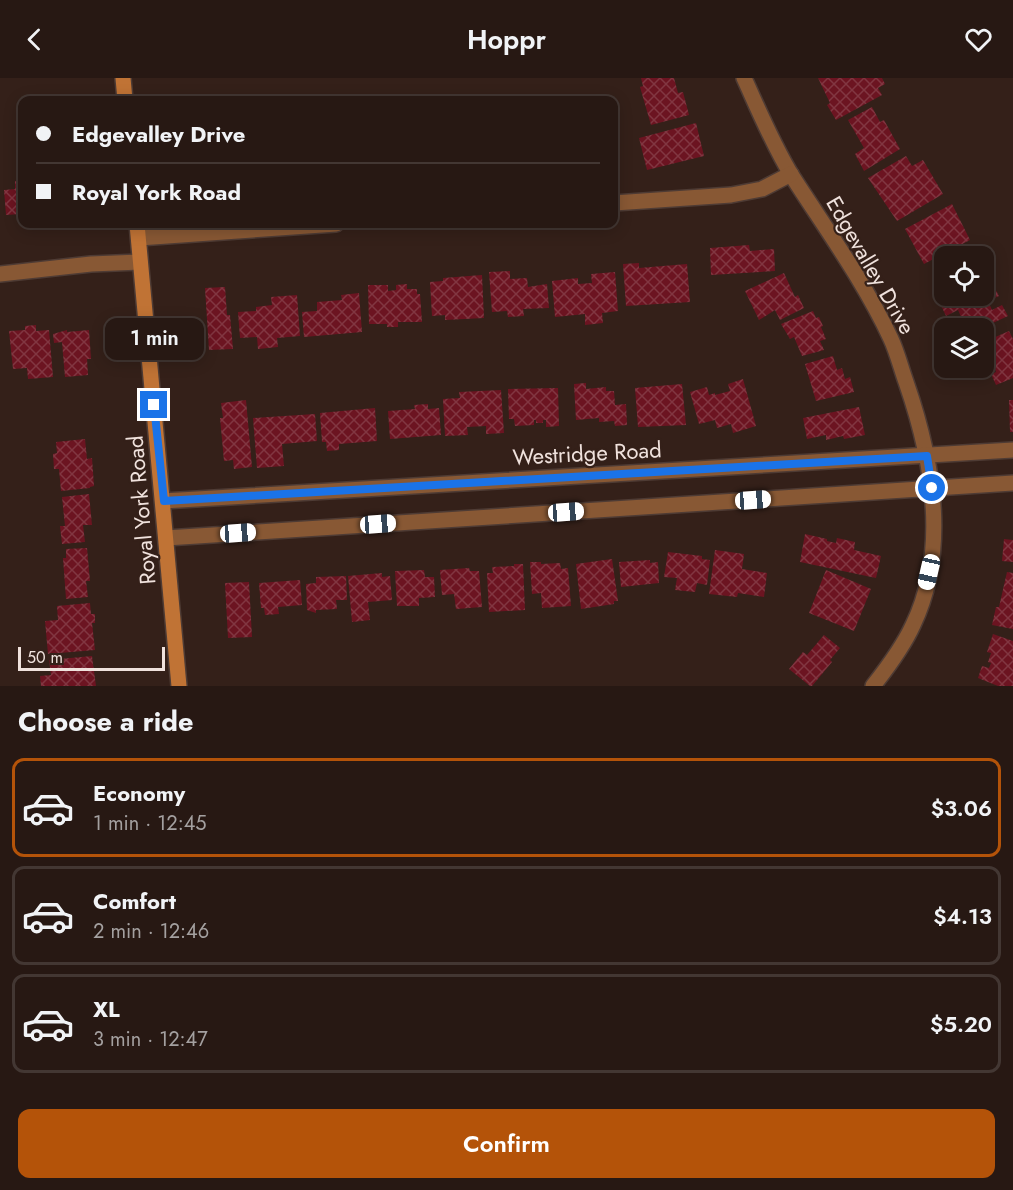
<!DOCTYPE html>
<meta charset="utf-8">
<style>
:root{--surface:#271813;--page:#332521;--text:#f1f3f6;--muted:#a4a0a0;--line:#433733;--accent:#b45309}
body{margin:0;font-family:Jost,sans-serif;background:var(--page);color:var(--text);height:100vh;display:flex;flex-direction:column;font-size:22px;white-space:nowrap}
*{box-sizing:border-box;margin:0}
p{font-size:20px;color:var(--muted)}
.icon{flex:none;width:33px;height:33px;fill:none;stroke:currentColor;stroke-width:2;stroke-linecap:round;stroke-linejoin:round}
.map{position:relative;height:608px;overflow:hidden}
.sheet{display:flex;flex-direction:column;background:var(--surface);flex:1}
.sheet>*{flex:none}
.banner{position:absolute;left:18px;top:18px;width:600px;height:132px;border-radius:12px;box-shadow:0 3px 15px #0003,0 0 0 2px var(--line);display:grid;align-content:center;height:132px;padding:0 18px;background:var(--surface)}
.buttons{position:absolute;left:934px;top:168px;display:grid;gap:12px}
.buttons a{display:grid;place-items:center;width:60px;height:60px;border-radius:12px;background:var(--surface);box-shadow:0 3px 15px #0003,0 0 0 2px var(--line);font-size:30px}
.scale{position:absolute;left:18px;bottom:15px;width:147px;box-sizing:border-box;padding-left:6px;border:3px solid #f0e2dd;border-top:0;font-size:16px;line-height:21px;white-space:nowrap;color:#f0e2dd;-webkit-text-stroke:4px #342019;paint-order:stroke}
.end{position:absolute;width:27px;height:27px;margin:-14px;border:8px solid #1a73e8;background:#fff;box-shadow:0 0 0 3px #fff}
.from{border-radius:50%}
.bubble{position:absolute;height:42px;border-radius:12px;background:var(--surface);box-shadow:0 3px 15px #0003,0 0 0 2px var(--line);font-size:20px;font-weight:600;line-height:42px;text-align:center}
.car{position:absolute;width:18px;height:36px;margin:-18px -9px;border-radius:8px;box-shadow:0 0 4px 2px #0007;background:linear-gradient(#fff 24%,#345 0 40%,#fff 0 76%,#345 0 86%,#fff 0)}
.banner b{display:flex;align-items:center;gap:21px;height:57px;font-size:22px}
.banner b+b{border-top:2px solid var(--line)}
.banner i{width:15px;height:15px;background:var(--text)}
ul{padding:0;list-style:none}
li{display:flex;align-items:center;gap:18px;height:99px;margin:0 12px 9px;padding:0 6px;border:3px solid var(--line);border-radius:12px}
li div{flex:1}
li b{display:block;font-size:22px}
li em{font-style:normal;font-weight:600}
li.current{border-color:var(--accent)}
li>.icon{width:54px;height:54px;stroke-width:1.5}
h2{padding:0 18px;font-size:27px;line-height:72px}
.action{display:flex;gap:12px;margin-top:auto;padding:12px 18px}
.action a{flex:1;height:69px;border-radius:12px;background:var(--accent);color:#fff;font-size:24px;font-weight:600;line-height:69px;text-align:center}
header{display:flex;justify-content:space-between;align-items:center;height:78px;padding:0 18px;background:var(--surface);font-size:27px;font-weight:600}
.map>svg:first-child{display:block}
.building{fill:url(#building-cross-hatch)}
.lines{fill:none;stroke-linecap:round;stroke-linejoin:round}
.street-casing{stroke:#4e3b34;stroke-width:18}
.secondary-casing{stroke:#4e3b34;stroke-width:18}
.street{stroke:#885834;stroke-width:15}
.secondary{stroke:#c07335;stroke-width:15}
.route{stroke:#1a73e8;stroke-width:8}
.labels{text-anchor:middle;stroke-width:4.5;stroke-linejoin:round;paint-order:stroke}
.street-label{font-size:22px;fill:#f0e2dd;stroke:#342019}
</style>
<header><svg class="icon" aria-label="back" viewBox="0 0 24 24"><path d="M15 5l-7 7 7 7"/></svg>Hoppr<svg class="icon" aria-label="heart" viewBox="0 0 24 24"><path d="M12 20l-8-8c-3-5 5-10 8-4 3-6 11-1 8 4z"/></svg></header>
<div class="map">
<svg width="1013" height="608" viewBox="0 0 1013 608">
<defs>
<pattern id="building-cross-hatch" width="8" height="8" patternUnits="userSpaceOnUse" patternTransform="scale(1.5)"><rect width="8" height="8" fill="#6c1421"/><path d="M0 0l8 8M0 8l8-8" fill="none" stroke="#813641"/></pattern>
</defs>
<rect width="100%" height="100%" fill="#342019"/>
<g class="building">
<polygon points="641,0 674,0 678,15 683,14 689,37 651,47 640,9 643,8"/>
<polygon points="818,0 882,0 885,6 878,10 882,17 836,42 827,27 830,25"/>
<polygon points="872,29 880,44 884,42 900,71 864,93 855,76 864,70 848,42"/>
<polygon points="696,45 704,78 647,92 639,60"/>
<polygon points="906,78 912,88 923,82 943,116 897,143 868,100"/>
<polygon points="15,103 22,103 22,136 6,137 4,112 15,111"/>
<polygon points="952,126 970,162 924,186 905,151"/>
<polygon points="749,167 750,173 774,171 775,193 711,197 710,170"/>
<polygon points="639,185 639,190 687,186 690,224 626,228 623,186"/>
<polygon points="510,193 510,201 527,200 528,209 547,206 549,230 523,231 524,238 508,239 507,233 492,234 489,194"/>
<polygon points="615,194 618,233 602,235 603,245 585,247 585,236 555,239 552,203 578,200 578,206 592,205 591,196"/>
<polygon points="784,195 795,219 798,217 804,230 780,242 775,232 759,242 745,213"/>
<polygon points="482,197 484,240 445,242 445,237 432,238 430,204 443,203 443,200"/>
<polygon points="984,201 987,209 993,207 999,218 988,223 992,232 1002,227 1008,238 982,250 966,250 958,232 946,238 938,221 946,218 984,218"/>
<polygon points="407,206 407,211 417,211 417,216 420,216 422,244 398,244 398,249 387,249 387,246 369,246 368,207 388,207 388,213 396,212 396,207"/>
<polygon points="225,209 227,237 230,237 233,271 209,272 205,210"/>
<polygon points="359,215 362,254 304,259 302,234 317,233 317,224 342,222 341,217"/>
<polygon points="297,217 300,258 277,260 278,269 258,271 257,259 240,260 238,234 256,233 256,229 272,227 271,219"/>
<polygon points="813,233 816,240 819,239 823,248 821,249 826,261 820,263 824,272 802,278 794,259 790,261 781,246"/>
<polygon points="36,247 36,253 49,252 53,299 28,301 27,290 13,291 9,253 25,252 25,248"/>
<polygon points="67,252 67,254 89,252 91,281 87,281 88,297 65,299 62,264 54,265 53,256"/>
<polygon points="1009,253 1013,261 1013,300 996,307 991,296 996,294 994,289 986,292 984,288 984,264"/>
<polygon points="833,278 837,292 842,290 845,301 850,299 854,314 816,323 805,286"/>
<polygon points="743,301 756,348 733,355 731,346 717,350 715,342 699,346 690,314 707,309 709,317 715,315 715,317 730,313 728,306"/>
<polygon points="586,305 586,311 606,309 606,313 614,313 615,327 626,326 627,347 615,348 614,343 599,344 599,340 576,342 574,306"/>
<polygon points="682,306 686,347 638,349 635,310"/>
<polygon points="558,310 559,348 546,349 546,342 543,342 543,345 536,345 536,342 534,342 534,347 515,348 514,341 509,341 508,311"/>
<polygon points="501,312 504,355 486,356 486,348 467,349 468,357 445,358 443,321 460,320 459,314"/>
<polygon points="246,322 252,389 234,391 233,382 224,383 220,340 223,340 221,325"/>
<polygon points="1009,322 1013,322 1013,354 1010,354"/>
<polygon points="428,326 428,331 439,330 441,357 390,361 388,333 415,331 414,327"/>
<polygon points="859,329 865,357 844,361 843,358 826,362 826,357 807,361 803,340"/>
<polygon points="375,330 377,363 339,366 339,372 327,373 326,364 322,364 320,335"/>
<polygon points="315,336 317,363 282,366 284,388 257,390 253,340"/>
<polygon points="85,361 87,381 92,380 94,408 90,409 90,410 61,413 59,391 54,391 53,376 57,375 56,364"/>
<polygon points="89,416 92,447 83,447 85,464 62,466 60,448 65,448 62,419"/>
<polygon points="805,456 827,461 827,463 836,465 837,460 855,464 854,472 881,478 876,500 800,484"/>
<polygon points="1004,461 1013,462 1013,484 1002,483"/>
<polygon points="87,470 90,503 86,503 88,519 66,521 63,480 66,480 66,471"/>
<polygon points="715,472 744,476 742,491 767,495 764,519 738,515 737,519 709,516"/>
<polygon points="668,474 702,478 702,481 710,482 707,507 697,505 695,514 675,512 677,500 664,499"/>
<polygon points="612,481 618,523 614,523 614,526 581,531 576,486"/>
<polygon points="650,482 650,485 658,484 659,505 621,509 619,484"/>
<polygon points="530,484 541,484 541,486 560,485 561,491 568,490 571,528 542,530 541,515 532,516"/>
<polygon points="514,486 523,486 525,532 489,534 487,495 493,495 492,489 514,488"/>
<polygon points="469,490 470,493 479,493 482,529 456,531 454,516 442,517 440,492"/>
<polygon points="424,492 425,499 434,499 435,519 419,520 419,528 397,528 395,493"/>
<polygon points="826,492 871,511 854,553 809,535"/>
<polygon points="1007,494 1013,495 1013,551 992,547 996,529 999,529"/>
<polygon points="382,495 382,499 390,498 392,522 368,524 370,542 352,544 348,498"/>
<polygon points="346,498 347,522 336,522 337,531 316,532 316,535 307,532 306,506 316,505 316,499"/>
<polygon points="300,502 302,527 278,529 279,536 265,537 264,530 261,530 259,505"/>
<polygon points="249,504 252,559 228,560 225,505"/>
<polygon points="90,525 91,536 95,536 95,545 92,545 95,572 48,576 45,543 58,542 57,528"/>
<polygon points="993,556 1013,563 1013,608 998,608 978,600 982,588 989,590 991,585 988,584 991,575 987,574"/>
<polygon points="824,557 840,570 830,582 832,584 812,608 810,608 789,591 803,574 807,577"/>
<polygon points="92,578 96,608 41,608 40,598 51,597 49,582"/>
</g>
<g class="lines">
<defs>
<g id="street">
<path d="M744 0C759 33 773 67 792 98 826 151 864 203 891 261 897 274 901 290 906 304 932 379 949 472 913 547 903 569 888 589 873 608"/>
<polyline points="614,125 731,117 762,111 791,96"/>
<polyline points="139,160 336,146"/>
<polyline points="0,196 91,186 140,184"/>
<polyline points="163,423 1013,372"/>
<polyline points="166,460 1013,405"/>
</g>
<g id="secondary">
<polyline points="123,0 125,22"/>
<polyline points="137,146 179,608"/>
</g>
</defs>
<use href="#street" class="street-casing"/>
<use href="#secondary" class="secondary-casing"/>
<use href="#street" class="street"/>
<use href="#secondary" class="secondary"/>
</g>
<g class="lines">
<polyline class="route" points="154,327 164,423 927,378 932,410"/>
</g>
<g class="labels">
<g class="street-label">
<text transform="translate(871 187) rotate(60)" y="8">Edgevalley Drive</text>
<text transform="translate(587 375) rotate(-3)" y="8">Westridge Road</text>
<text transform="translate(141 432) rotate(-95)" y="8">Royal York Road</text>
</g>
</g>
</svg>
<div class="buttons">
<a><svg class="icon" aria-label="locate" viewBox="0 0 24 24"><circle cx="12" cy="12" r="6"/><path d="M12 2v4M12 18v4M2 12h4M18 12h4"/></svg></a>
<a><svg class="icon" aria-label="layers" viewBox="0 0 24 24"><path d="M12 4l9 5-9 5-9-5zM3 14l9 5 9-5"/></svg></a>
</div>
<div class="scale">50 m</div>
<i class="end from" style="left:932px;top:410px"></i>
<i class="end" style="left:154px;top:327px"></i>
<div class="bubble" style="left:105px;top:240px;width:99px">1 min</div>
<i class="car" style="left:753px;top:422px;rotate:86deg"></i>
<i class="car" style="left:566px;top:434px;rotate:86deg"></i>
<i class="car" style="left:378px;top:446px;rotate:86deg"></i>
<i class="car" style="left:238px;top:455px;rotate:86deg"></i>
<i class="car" style="left:929px;top:494px;rotate:193deg"></i>
<div class="banner">
<b><i class="from"></i>Edgevalley Drive</b>
<b><i></i>Royal York Road</b>
</div>
</div>
<section class="sheet">
<h2>Choose a ride</h2>
<ul>
<li class="current"><svg class="icon" aria-label="car" viewBox="0 0 24 24"><path d="M5 17H2v-5l4-1 3-4h7l3 4 3 1v5h-3M9 17h6M6 11h13"/><circle cx="7" cy="17" r="2"/><circle cx="17" cy="17" r="2"/></svg><div><b>Economy</b><p>1 min · 12:45</p></div><em>$3.06</em></li>
<li><svg class="icon" aria-label="car" viewBox="0 0 24 24"><path d="M5 17H2v-5l4-1 3-4h7l3 4 3 1v5h-3M9 17h6M6 11h13"/><circle cx="7" cy="17" r="2"/><circle cx="17" cy="17" r="2"/></svg><div><b>Comfort</b><p>2 min · 12:46</p></div><em>$4.13</em></li>
<li><svg class="icon" aria-label="car" viewBox="0 0 24 24"><path d="M5 17H2v-5l4-1 3-4h7l3 4 3 1v5h-3M9 17h6M6 11h13"/><circle cx="7" cy="17" r="2"/><circle cx="17" cy="17" r="2"/></svg><div><b>XL</b><p>3 min · 12:47</p></div><em>$5.20</em></li>
</ul>
<div class="action"><a>Confirm</a></div>
</section>
